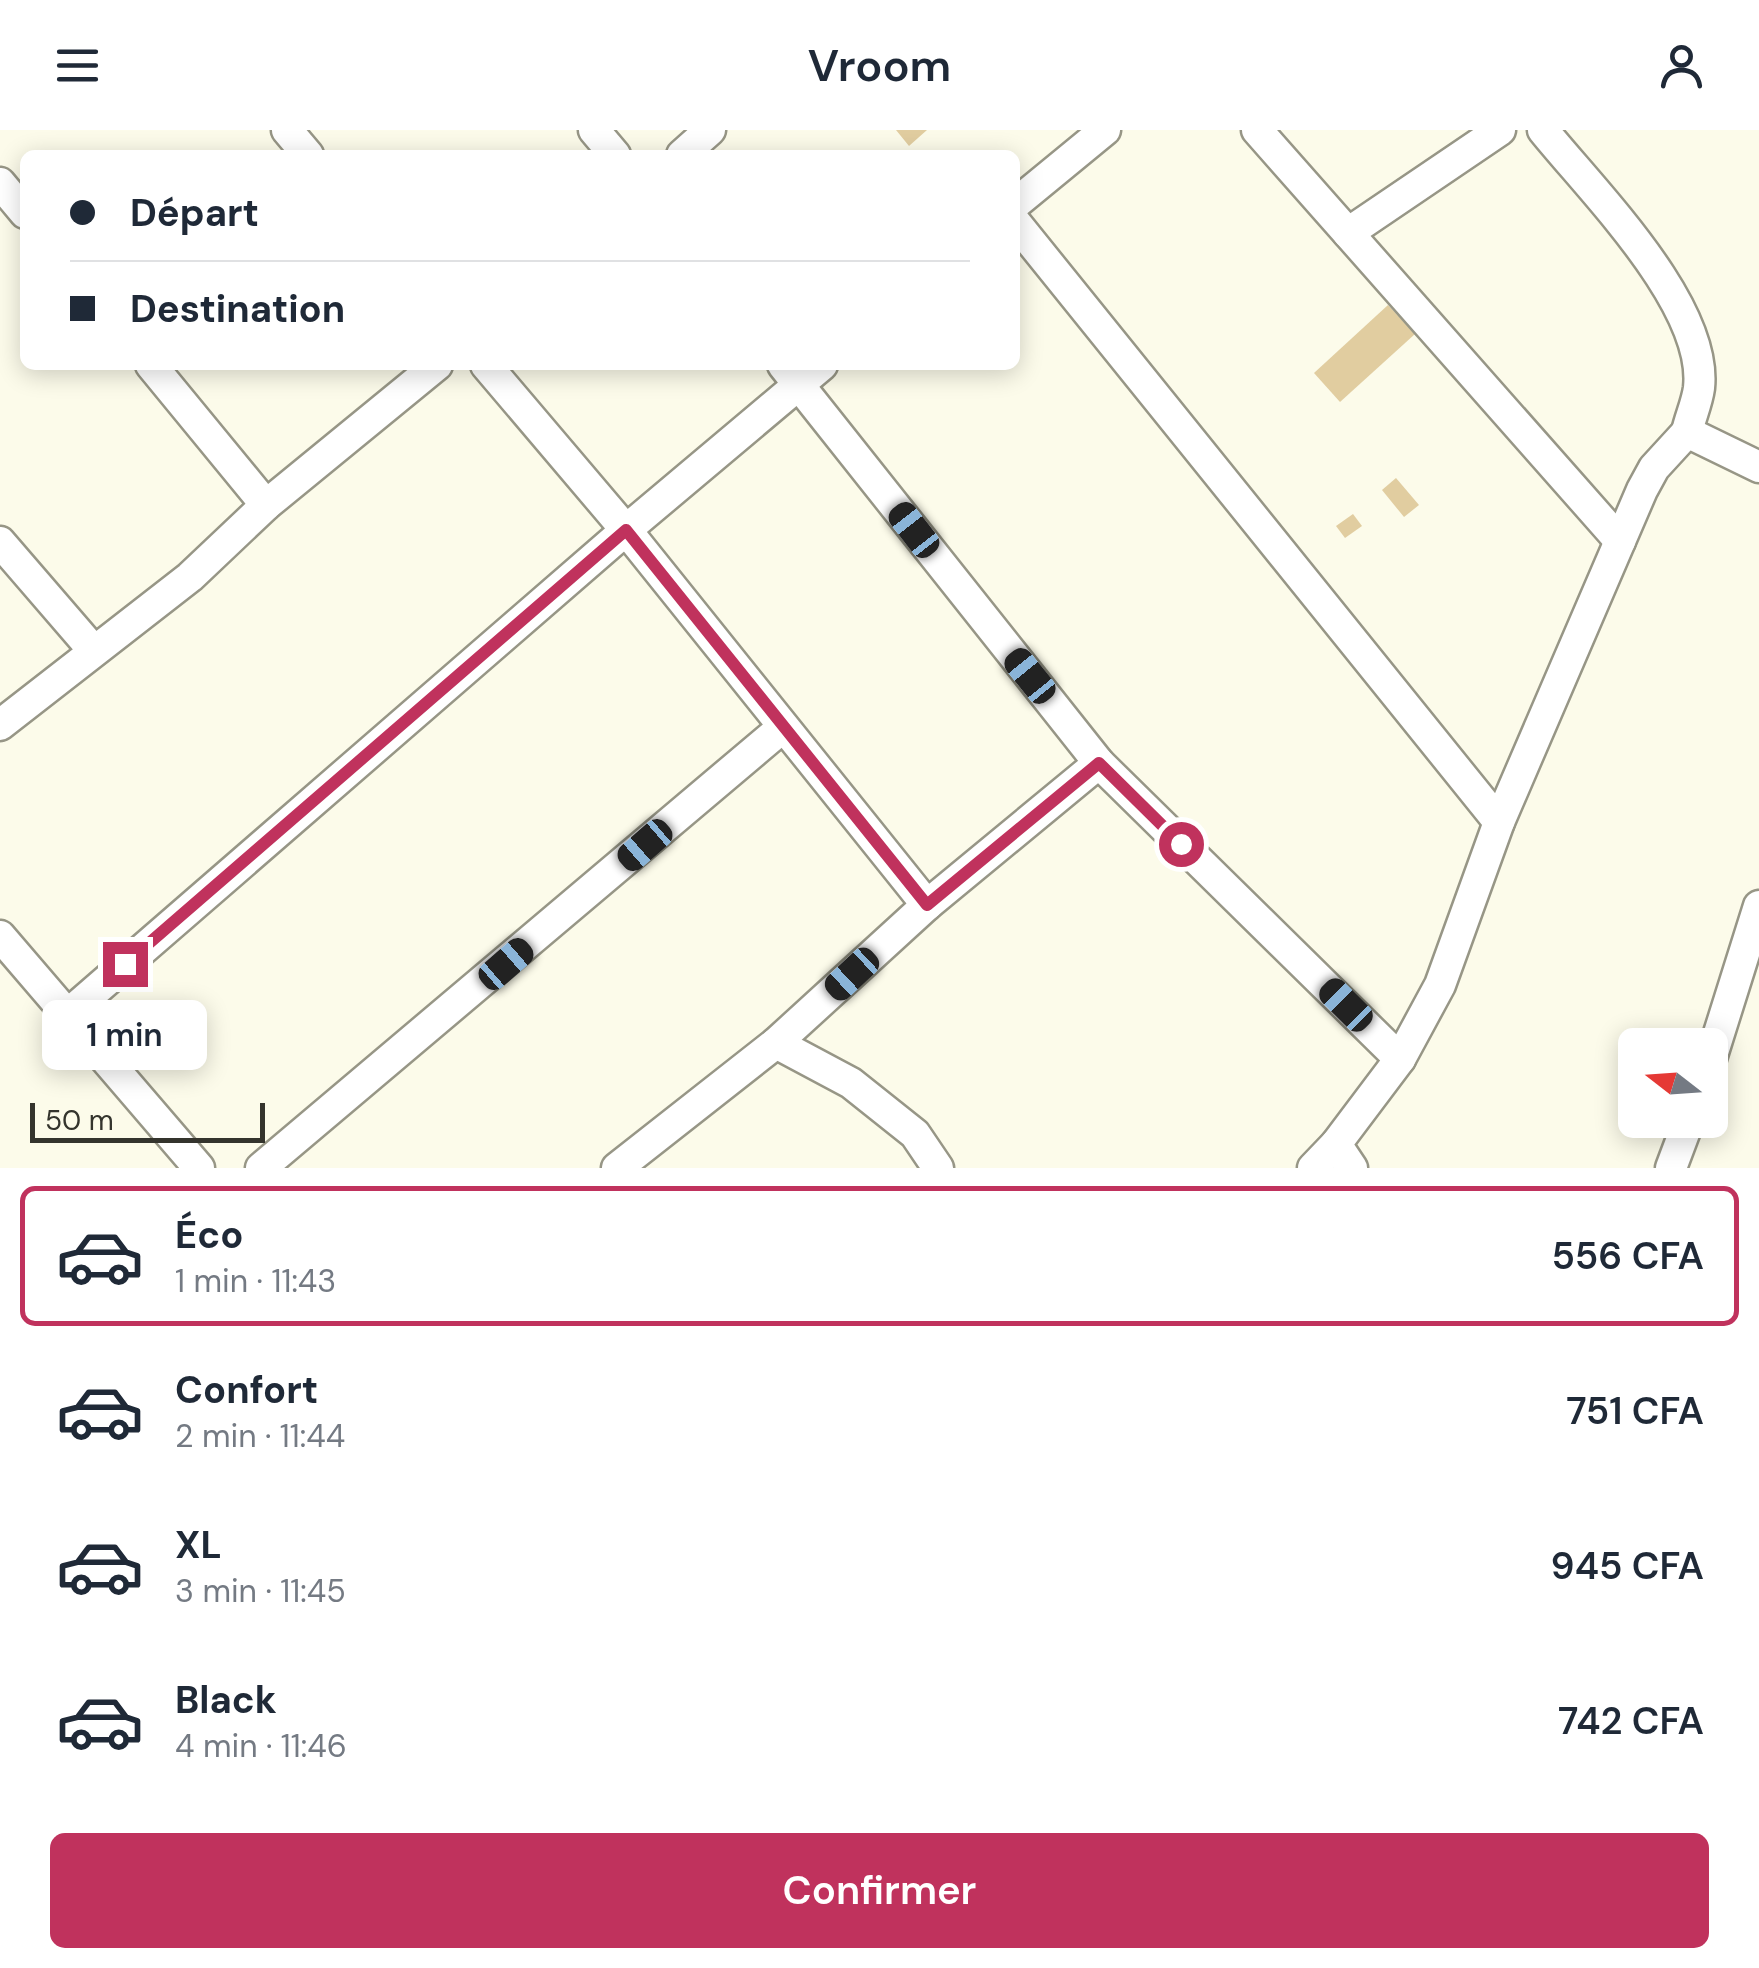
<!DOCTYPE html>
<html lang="fr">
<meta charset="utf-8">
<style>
:root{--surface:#fff;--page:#f6f6f7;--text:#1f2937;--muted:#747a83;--line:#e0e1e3;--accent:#c0325d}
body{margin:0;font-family:"DM Sans",sans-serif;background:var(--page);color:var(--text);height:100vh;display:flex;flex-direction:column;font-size:38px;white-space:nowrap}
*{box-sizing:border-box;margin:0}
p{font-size:32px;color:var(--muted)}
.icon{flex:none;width:55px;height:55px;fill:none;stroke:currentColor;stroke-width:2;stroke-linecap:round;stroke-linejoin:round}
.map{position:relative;height:1038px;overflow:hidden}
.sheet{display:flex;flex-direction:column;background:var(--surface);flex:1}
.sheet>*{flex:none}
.hud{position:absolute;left:20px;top:20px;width:1000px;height:220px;border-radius:15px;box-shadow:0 5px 25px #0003;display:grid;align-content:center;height:220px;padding:0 50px;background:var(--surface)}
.needle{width:65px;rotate:287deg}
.fabs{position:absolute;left:1618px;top:898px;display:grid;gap:20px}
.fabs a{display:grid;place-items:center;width:110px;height:110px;border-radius:15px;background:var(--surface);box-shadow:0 5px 25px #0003;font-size:50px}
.scale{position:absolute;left:30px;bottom:25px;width:235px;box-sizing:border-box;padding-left:10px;border:5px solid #34342d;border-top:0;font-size:28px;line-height:35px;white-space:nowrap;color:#34342d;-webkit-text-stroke:8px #fcfbea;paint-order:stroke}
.end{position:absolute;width:45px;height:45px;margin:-22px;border:12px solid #c0325d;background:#fff;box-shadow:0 0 0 5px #fff}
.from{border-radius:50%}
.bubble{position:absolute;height:70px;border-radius:15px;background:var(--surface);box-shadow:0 5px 25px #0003;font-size:32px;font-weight:600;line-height:70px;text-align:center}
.car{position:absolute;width:30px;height:60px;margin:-30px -15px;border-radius:12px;box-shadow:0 0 8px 2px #0007;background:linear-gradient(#222 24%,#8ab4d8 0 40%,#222 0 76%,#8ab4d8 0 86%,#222 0)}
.hud b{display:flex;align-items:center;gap:35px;height:95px;font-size:38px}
.hud b+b{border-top:2px solid var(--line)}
.hud i{width:25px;height:25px;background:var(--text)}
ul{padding:18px 0 0;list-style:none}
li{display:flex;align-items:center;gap:30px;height:140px;margin:0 20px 15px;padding:0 30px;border:5px solid transparent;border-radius:15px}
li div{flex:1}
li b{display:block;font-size:38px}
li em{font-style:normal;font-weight:600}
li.current{border-color:var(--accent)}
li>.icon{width:90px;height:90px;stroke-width:1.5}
.primary-button{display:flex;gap:20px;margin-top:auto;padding:20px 50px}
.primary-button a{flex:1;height:115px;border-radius:15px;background:var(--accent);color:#fff;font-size:40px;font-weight:600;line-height:115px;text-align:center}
header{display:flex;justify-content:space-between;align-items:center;height:130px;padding:0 50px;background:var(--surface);font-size:45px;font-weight:600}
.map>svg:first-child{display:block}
.building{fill:#e1cda0}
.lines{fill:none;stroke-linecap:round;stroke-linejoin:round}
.street-casing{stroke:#979686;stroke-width:35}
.street{stroke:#fff;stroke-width:30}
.route{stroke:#c0325d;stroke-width:12}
</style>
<header><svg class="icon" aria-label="menu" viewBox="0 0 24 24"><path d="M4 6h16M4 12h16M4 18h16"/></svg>Vroom<svg class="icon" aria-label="person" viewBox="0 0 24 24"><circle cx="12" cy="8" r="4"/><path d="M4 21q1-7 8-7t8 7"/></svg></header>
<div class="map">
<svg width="1759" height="1038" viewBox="0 0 1759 1038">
<rect width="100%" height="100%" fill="#fcfbea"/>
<g class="building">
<polygon points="896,0 927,0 909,16"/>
<polygon points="1388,175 1415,204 1340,272 1314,243"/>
<polygon points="1396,348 1419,375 1404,387 1382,360"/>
<polygon points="1353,384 1362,396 1345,408 1336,396"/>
</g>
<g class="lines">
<defs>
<g id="street">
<polyline points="287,0 308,25"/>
<polyline points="594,0 615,25"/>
<polyline points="1257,0 1620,411"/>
<path d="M1543 0C1593 62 1708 175 1699 258 1697 273 1690 288 1687 302L1759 337"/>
<polyline points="682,25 710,0"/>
<polyline points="0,53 25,83"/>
<polyline points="1015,74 1105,0"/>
<polyline points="1015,92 1499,692"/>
<polyline points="1348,103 1500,0"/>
<polyline points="151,235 266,375"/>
<polyline points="486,235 626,400 927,775"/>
<polyline points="783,235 1099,633 1400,929"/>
<polyline points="0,412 94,521"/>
<polyline points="0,595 190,447 266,375 437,235"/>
<polyline points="0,806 199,1038"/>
<polyline points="67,885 626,400 822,235"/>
<polyline points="776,913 851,953 915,1004 938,1038"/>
<polyline points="1710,932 1759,776"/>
<polyline points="261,1038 783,597"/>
<polyline points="617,1038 776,913 927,775 1099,633"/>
<polyline points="1313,1038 1336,1014"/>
<polyline points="1352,1038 1336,1014 1400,929 1440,855 1499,692 1642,360 1654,338 1687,302"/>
<polyline points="1671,1038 1689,990"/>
</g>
</defs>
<use href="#street" class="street-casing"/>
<use href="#street" class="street"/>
</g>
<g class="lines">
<polyline class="route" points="125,834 626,400 927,775 1099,633 1181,714"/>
</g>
</svg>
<div class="fabs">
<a><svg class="needle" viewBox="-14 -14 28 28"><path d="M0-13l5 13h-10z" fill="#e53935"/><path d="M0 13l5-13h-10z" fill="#747a83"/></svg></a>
</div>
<div class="scale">50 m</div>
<i class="end from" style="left:1181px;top:714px"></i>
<i class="end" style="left:125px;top:834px"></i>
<div class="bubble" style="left:42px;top:870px;width:165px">1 min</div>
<i class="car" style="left:914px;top:400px;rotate:322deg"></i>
<i class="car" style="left:1030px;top:546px;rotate:321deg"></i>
<i class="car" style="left:645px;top:715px;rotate:229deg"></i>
<i class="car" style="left:506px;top:834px;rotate:49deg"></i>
<i class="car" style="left:852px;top:844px;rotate:227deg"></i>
<i class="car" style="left:1346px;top:875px;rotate:315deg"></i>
<div class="hud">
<b><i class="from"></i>Départ</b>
<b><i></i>Destination</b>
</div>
</div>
<section class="sheet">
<ul>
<li class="current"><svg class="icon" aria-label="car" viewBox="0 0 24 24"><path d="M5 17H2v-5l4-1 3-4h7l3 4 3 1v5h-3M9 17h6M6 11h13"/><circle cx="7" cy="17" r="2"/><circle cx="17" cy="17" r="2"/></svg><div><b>Éco</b><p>1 min · 11:43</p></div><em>556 CFA</em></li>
<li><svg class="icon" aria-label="car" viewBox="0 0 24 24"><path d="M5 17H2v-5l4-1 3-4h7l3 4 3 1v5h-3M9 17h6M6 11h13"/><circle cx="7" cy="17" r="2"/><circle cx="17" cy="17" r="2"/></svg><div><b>Confort</b><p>2 min · 11:44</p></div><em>751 CFA</em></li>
<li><svg class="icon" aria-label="car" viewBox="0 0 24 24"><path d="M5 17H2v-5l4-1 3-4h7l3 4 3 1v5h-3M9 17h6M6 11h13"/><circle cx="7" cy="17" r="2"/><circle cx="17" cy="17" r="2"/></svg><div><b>XL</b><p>3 min · 11:45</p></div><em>945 CFA</em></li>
<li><svg class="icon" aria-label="car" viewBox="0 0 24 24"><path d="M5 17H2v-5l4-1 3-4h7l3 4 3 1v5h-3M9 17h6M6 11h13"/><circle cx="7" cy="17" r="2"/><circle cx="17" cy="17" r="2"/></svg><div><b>Black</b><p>4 min · 11:46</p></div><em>742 CFA</em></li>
</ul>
<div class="primary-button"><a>Confirmer</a></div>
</section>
